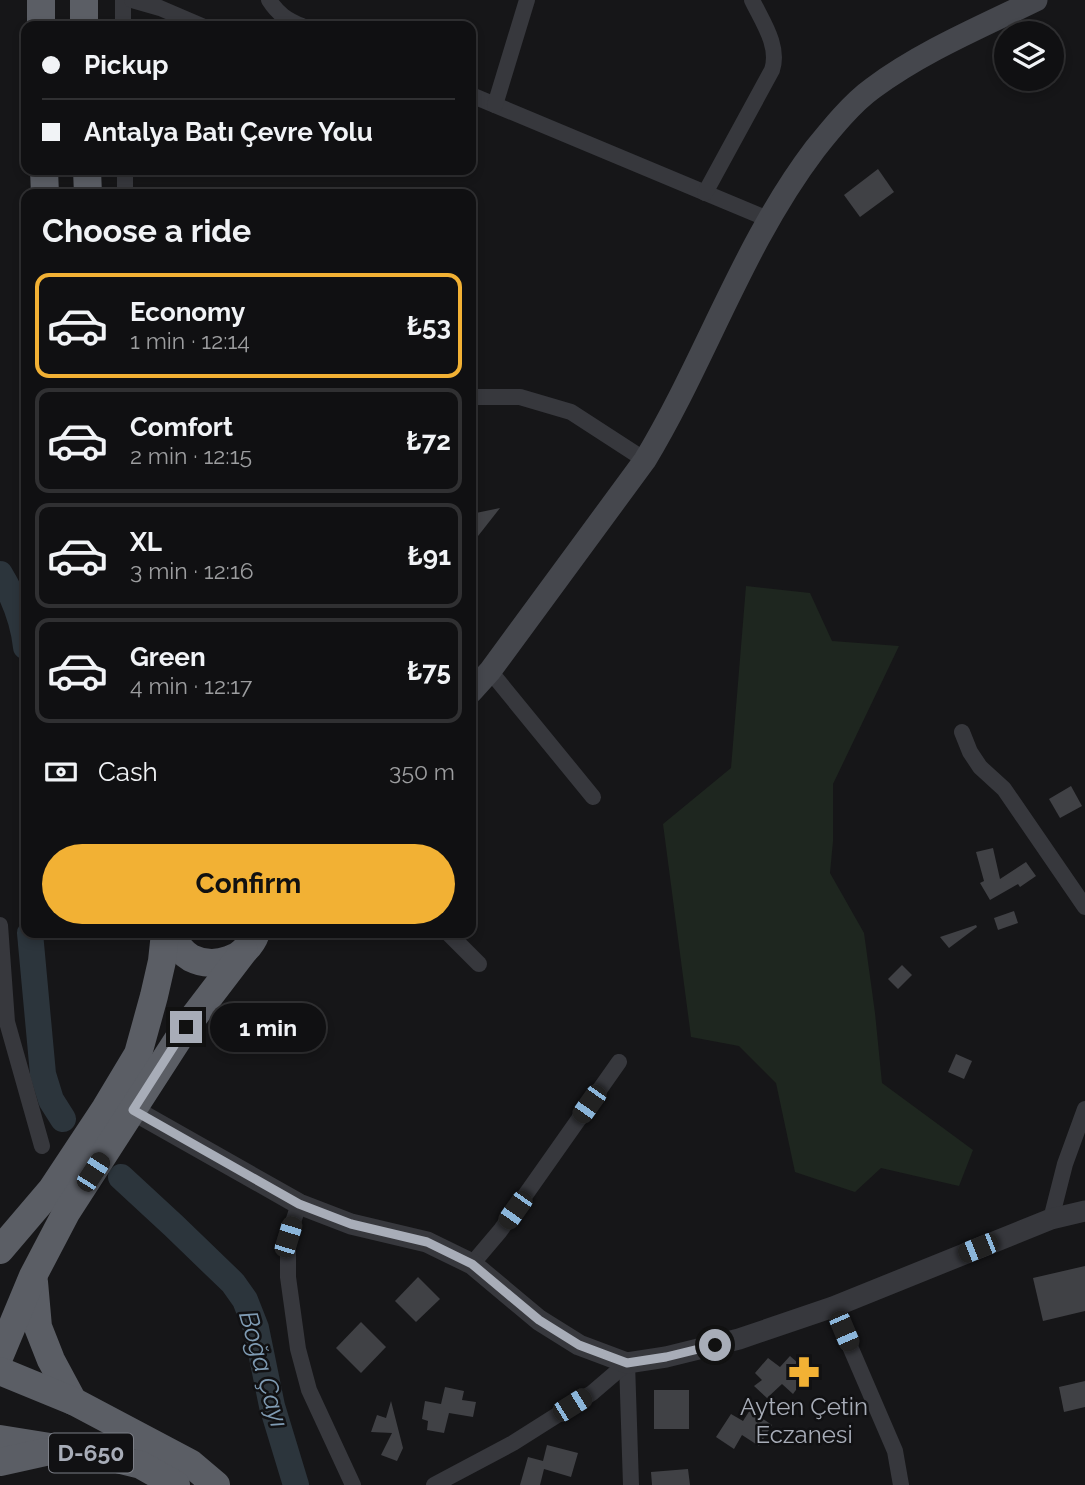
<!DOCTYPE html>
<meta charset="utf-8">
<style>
:root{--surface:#101012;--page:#1e1e20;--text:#f1f3f6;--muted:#9c9d9f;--line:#303032;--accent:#f2b134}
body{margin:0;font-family:Raleway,sans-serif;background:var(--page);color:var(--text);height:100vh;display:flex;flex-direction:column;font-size:26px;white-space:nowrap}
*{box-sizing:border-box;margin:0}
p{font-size:23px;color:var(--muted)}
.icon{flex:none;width:38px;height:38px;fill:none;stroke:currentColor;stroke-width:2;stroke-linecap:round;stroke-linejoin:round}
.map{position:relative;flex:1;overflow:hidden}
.panel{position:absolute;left:21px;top:189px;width:455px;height:749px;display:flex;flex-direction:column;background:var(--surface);border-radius:14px;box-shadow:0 4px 10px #0003,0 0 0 2px var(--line)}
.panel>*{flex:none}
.top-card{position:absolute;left:21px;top:21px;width:455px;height:154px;border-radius:14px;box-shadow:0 4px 10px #0003,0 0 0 2px var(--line);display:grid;align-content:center;height:154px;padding:0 21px;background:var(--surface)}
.controls{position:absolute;left:994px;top:21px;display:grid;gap:14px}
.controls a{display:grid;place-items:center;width:70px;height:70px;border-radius:50%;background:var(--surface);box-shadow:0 4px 10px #0003,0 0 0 2px var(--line);font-size:35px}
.end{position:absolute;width:32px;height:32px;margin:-16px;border:9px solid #a8adb8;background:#111;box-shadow:0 0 0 4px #111}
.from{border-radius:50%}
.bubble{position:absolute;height:49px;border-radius:24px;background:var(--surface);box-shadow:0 4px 10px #0003,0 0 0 2px var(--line);font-size:23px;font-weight:700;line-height:49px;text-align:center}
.car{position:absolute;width:21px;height:42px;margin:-21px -10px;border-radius:9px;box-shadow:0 0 5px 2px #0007;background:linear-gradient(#222 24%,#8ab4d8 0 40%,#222 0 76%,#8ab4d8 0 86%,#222 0)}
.top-card b{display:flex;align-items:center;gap:24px;height:66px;font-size:26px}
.top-card b+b{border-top:2px solid var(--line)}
.top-card i{width:18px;height:18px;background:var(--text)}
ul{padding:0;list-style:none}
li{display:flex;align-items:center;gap:21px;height:105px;margin:0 14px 10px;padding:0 7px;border:4px solid var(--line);border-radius:14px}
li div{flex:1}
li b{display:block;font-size:26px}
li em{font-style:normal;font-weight:700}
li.active{border-color:var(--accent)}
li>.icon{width:63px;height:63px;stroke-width:1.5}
h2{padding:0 21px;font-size:32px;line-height:84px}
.pay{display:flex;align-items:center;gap:18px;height:77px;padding:0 21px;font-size:26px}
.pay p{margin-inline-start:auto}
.button{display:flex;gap:14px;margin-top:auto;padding:14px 21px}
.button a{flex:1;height:80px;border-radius:42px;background:var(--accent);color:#111;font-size:28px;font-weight:700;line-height:80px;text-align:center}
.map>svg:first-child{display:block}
.green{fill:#1e261f}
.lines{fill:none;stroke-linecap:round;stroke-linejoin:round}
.river{stroke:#2c353c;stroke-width:26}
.building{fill:#404145}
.minor{stroke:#37383d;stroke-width:16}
.tertiary{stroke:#37383d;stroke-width:21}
.secondary{stroke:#45474d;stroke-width:23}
.trunk{stroke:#5b5e65;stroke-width:28}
.route{stroke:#a8adb8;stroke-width:9}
.labels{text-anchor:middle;stroke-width:5;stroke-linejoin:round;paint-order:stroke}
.shield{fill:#111113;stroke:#7b7e86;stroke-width:2}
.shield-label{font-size:23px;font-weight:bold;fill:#a8adb8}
.poi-label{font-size:24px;fill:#a8adb8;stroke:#111113}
.water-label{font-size:26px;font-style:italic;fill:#7f9bb3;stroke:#111113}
</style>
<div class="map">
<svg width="1085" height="1485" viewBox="0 0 1085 1485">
<rect width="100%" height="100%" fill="#161618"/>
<polygon class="green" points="746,586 810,593 832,641 899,646 833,784 833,841 830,873 864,933 875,1013 882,1083 973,1150 959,1186 881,1168 855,1192 795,1172 776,1083 739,1046 691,1037 663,824 731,768"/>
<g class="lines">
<g class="river">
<path d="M0 574C14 597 23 619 26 647"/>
<polyline points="30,933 43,1074 51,1100 63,1119"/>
<polyline points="121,1177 174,1226 233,1283 245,1300 256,1328 272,1406 296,1485"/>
</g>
</g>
<g class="building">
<polygon points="878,169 894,192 860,217 844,195"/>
<polygon points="500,508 471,545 471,514"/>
<polygon points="1071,786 1082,806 1060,818 1049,799"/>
<polygon points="993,848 1000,879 1026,862 1036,876 1020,887 1018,884 990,900 980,883 984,881 976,852"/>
<polygon points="1014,911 1018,923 998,930 994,918"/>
<polygon points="976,925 977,927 949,948 940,937"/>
<polygon points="902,965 912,975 898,989 888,979"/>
<polygon points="956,1054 972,1061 964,1079 948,1072"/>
<polygon points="1085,1266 1085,1311 1043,1321 1033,1278"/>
<polygon points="418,1277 440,1299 416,1322 395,1301"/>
<polygon points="361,1322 386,1347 361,1373 336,1348"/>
<polygon points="790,1356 806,1370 801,1383 793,1394 782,1384 767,1398 754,1386 762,1380 755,1373 768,1358 780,1367"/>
<polygon points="1085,1381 1085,1407 1064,1412 1059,1387"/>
<polygon points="445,1387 464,1391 462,1400 476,1402 473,1417 449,1413 444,1433 427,1430 428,1421 422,1419 425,1401 441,1404"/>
<rect x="654" y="1390" width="35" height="39"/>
<polygon points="391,1401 403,1448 397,1461 381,1455 392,1433 371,1432 377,1415 386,1418"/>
<polygon points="750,1410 772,1425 759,1446 742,1435 734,1449 716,1437 731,1414 743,1421"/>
<polygon points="547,1445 578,1453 571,1477 544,1469 540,1485 520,1485 528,1457 543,1461"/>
<polygon points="688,1469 690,1485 652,1485 651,1472"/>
</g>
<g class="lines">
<g class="minor">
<polyline points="123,0 123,26"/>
<polyline points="132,0 160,8 202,26"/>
<path d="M269 0C278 14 287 20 302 26"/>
<polyline points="471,95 768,219"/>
<polyline points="495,105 527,0"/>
<polyline points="125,170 125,194"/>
<path d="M705 193 772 70C780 46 762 21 752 0"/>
<polyline points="471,397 520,397 571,412 645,460"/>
<polyline points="490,671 593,797"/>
<polyline points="962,732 970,752 980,767 1004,789 1085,907"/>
<polyline points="0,925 7,1022 42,1146"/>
<polyline points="448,933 479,964"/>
<polyline points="299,1204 288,1237 288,1277 298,1349 309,1390 353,1485"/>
<polyline points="1051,1219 1065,1164 1085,1109"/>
<polyline points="472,1264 500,1231 619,1062"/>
<polyline points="833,1307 895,1451 901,1485"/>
<polyline points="627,1363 631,1485"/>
<polyline points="434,1485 513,1443 592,1393 627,1363"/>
</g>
<polyline class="tertiary" points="133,1110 299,1204 351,1224 427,1242 472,1264 539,1320 579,1345 627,1363 666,1357 739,1339 833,1307 1051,1219 1085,1211"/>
<path class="secondary" d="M471 692 490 671 645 460C706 359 743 244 815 149 831 129 852 103 873 88 923 51 981 27 1036 0"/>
<g class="trunk">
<polyline points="41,0 41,26"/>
<polyline points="84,0 84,26"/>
<polyline points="44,170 45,194"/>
<polyline points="87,170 88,194"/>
<path d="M170 933C175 943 181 952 191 958 215 970 247 959 256 933"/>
<polyline points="0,1250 52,1189 105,1109 138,1054 154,996 162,961 165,933"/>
<polyline points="34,1282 38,1327 51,1360 73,1401"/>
<polyline points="0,1355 33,1276 66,1213 186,1027 244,951"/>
<polyline points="0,1371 73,1401 190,1463 216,1485"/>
<polyline points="0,1439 100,1455 141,1465 176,1485"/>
<polyline points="0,1462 45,1452"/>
</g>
</g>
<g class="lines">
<polyline class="route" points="186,1027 133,1110 299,1204 351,1224 427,1242 472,1264 539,1320 579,1345 627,1363 666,1357 715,1345"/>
</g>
<defs>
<symbol id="pharmacy-bare" viewBox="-9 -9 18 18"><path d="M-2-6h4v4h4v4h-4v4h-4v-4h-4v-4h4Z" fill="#f2b134" stroke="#111113" stroke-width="2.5" paint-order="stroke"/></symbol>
</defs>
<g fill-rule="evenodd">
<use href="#pharmacy-bare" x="782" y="1350" width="44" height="44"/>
</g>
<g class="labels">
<rect class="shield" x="49" y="1433.5" width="84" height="39" rx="5"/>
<g class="shield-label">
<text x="91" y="1461">D-650</text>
</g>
<g class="poi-label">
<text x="804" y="1415">Ayten Çetin<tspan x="804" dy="28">Eczanesi</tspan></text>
</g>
<g class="water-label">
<text transform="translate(264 1369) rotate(74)" y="9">Boğa Çayı</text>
</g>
</g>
</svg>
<div class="controls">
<a><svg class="icon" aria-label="layers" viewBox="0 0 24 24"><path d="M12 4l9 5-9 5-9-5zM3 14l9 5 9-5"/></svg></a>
</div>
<i class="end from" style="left:715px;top:1345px"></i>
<i class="end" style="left:186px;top:1027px"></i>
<div class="bubble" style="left:210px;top:1003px;width:116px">1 min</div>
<i class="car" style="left:589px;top:1104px;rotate:215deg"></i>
<i class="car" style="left:93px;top:1172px;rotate:33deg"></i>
<i class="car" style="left:515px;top:1210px;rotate:215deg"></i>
<i class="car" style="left:288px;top:1237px;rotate:17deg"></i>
<i class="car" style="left:978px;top:1248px;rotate:248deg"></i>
<i class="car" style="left:844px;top:1331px;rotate:157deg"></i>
<i class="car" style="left:572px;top:1405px;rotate:58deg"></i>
<div class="top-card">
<b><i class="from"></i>Pickup</b>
<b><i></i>Antalya Batı Çevre Yolu</b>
</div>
<section class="panel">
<h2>Choose a ride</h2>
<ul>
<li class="active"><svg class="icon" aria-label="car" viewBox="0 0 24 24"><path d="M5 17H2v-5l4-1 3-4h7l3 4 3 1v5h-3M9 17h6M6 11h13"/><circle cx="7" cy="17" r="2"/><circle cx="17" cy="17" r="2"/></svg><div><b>Economy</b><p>1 min · 12:14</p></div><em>₺53</em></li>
<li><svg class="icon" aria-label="car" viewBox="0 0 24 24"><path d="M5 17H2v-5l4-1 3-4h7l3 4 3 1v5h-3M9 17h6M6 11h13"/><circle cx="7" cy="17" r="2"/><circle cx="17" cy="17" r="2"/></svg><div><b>Comfort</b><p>2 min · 12:15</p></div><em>₺72</em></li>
<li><svg class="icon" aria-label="car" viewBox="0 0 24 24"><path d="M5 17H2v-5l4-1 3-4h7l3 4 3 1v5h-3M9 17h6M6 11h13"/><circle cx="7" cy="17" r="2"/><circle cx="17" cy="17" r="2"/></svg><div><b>XL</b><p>3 min · 12:16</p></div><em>₺91</em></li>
<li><svg class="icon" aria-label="car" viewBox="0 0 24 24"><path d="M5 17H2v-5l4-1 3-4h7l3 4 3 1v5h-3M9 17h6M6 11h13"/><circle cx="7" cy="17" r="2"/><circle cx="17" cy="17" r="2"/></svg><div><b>Green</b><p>4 min · 12:17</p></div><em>₺75</em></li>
</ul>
<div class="pay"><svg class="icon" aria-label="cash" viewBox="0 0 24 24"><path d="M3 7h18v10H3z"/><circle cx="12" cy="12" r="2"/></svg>Cash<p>350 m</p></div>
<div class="button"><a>Confirm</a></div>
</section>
</div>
